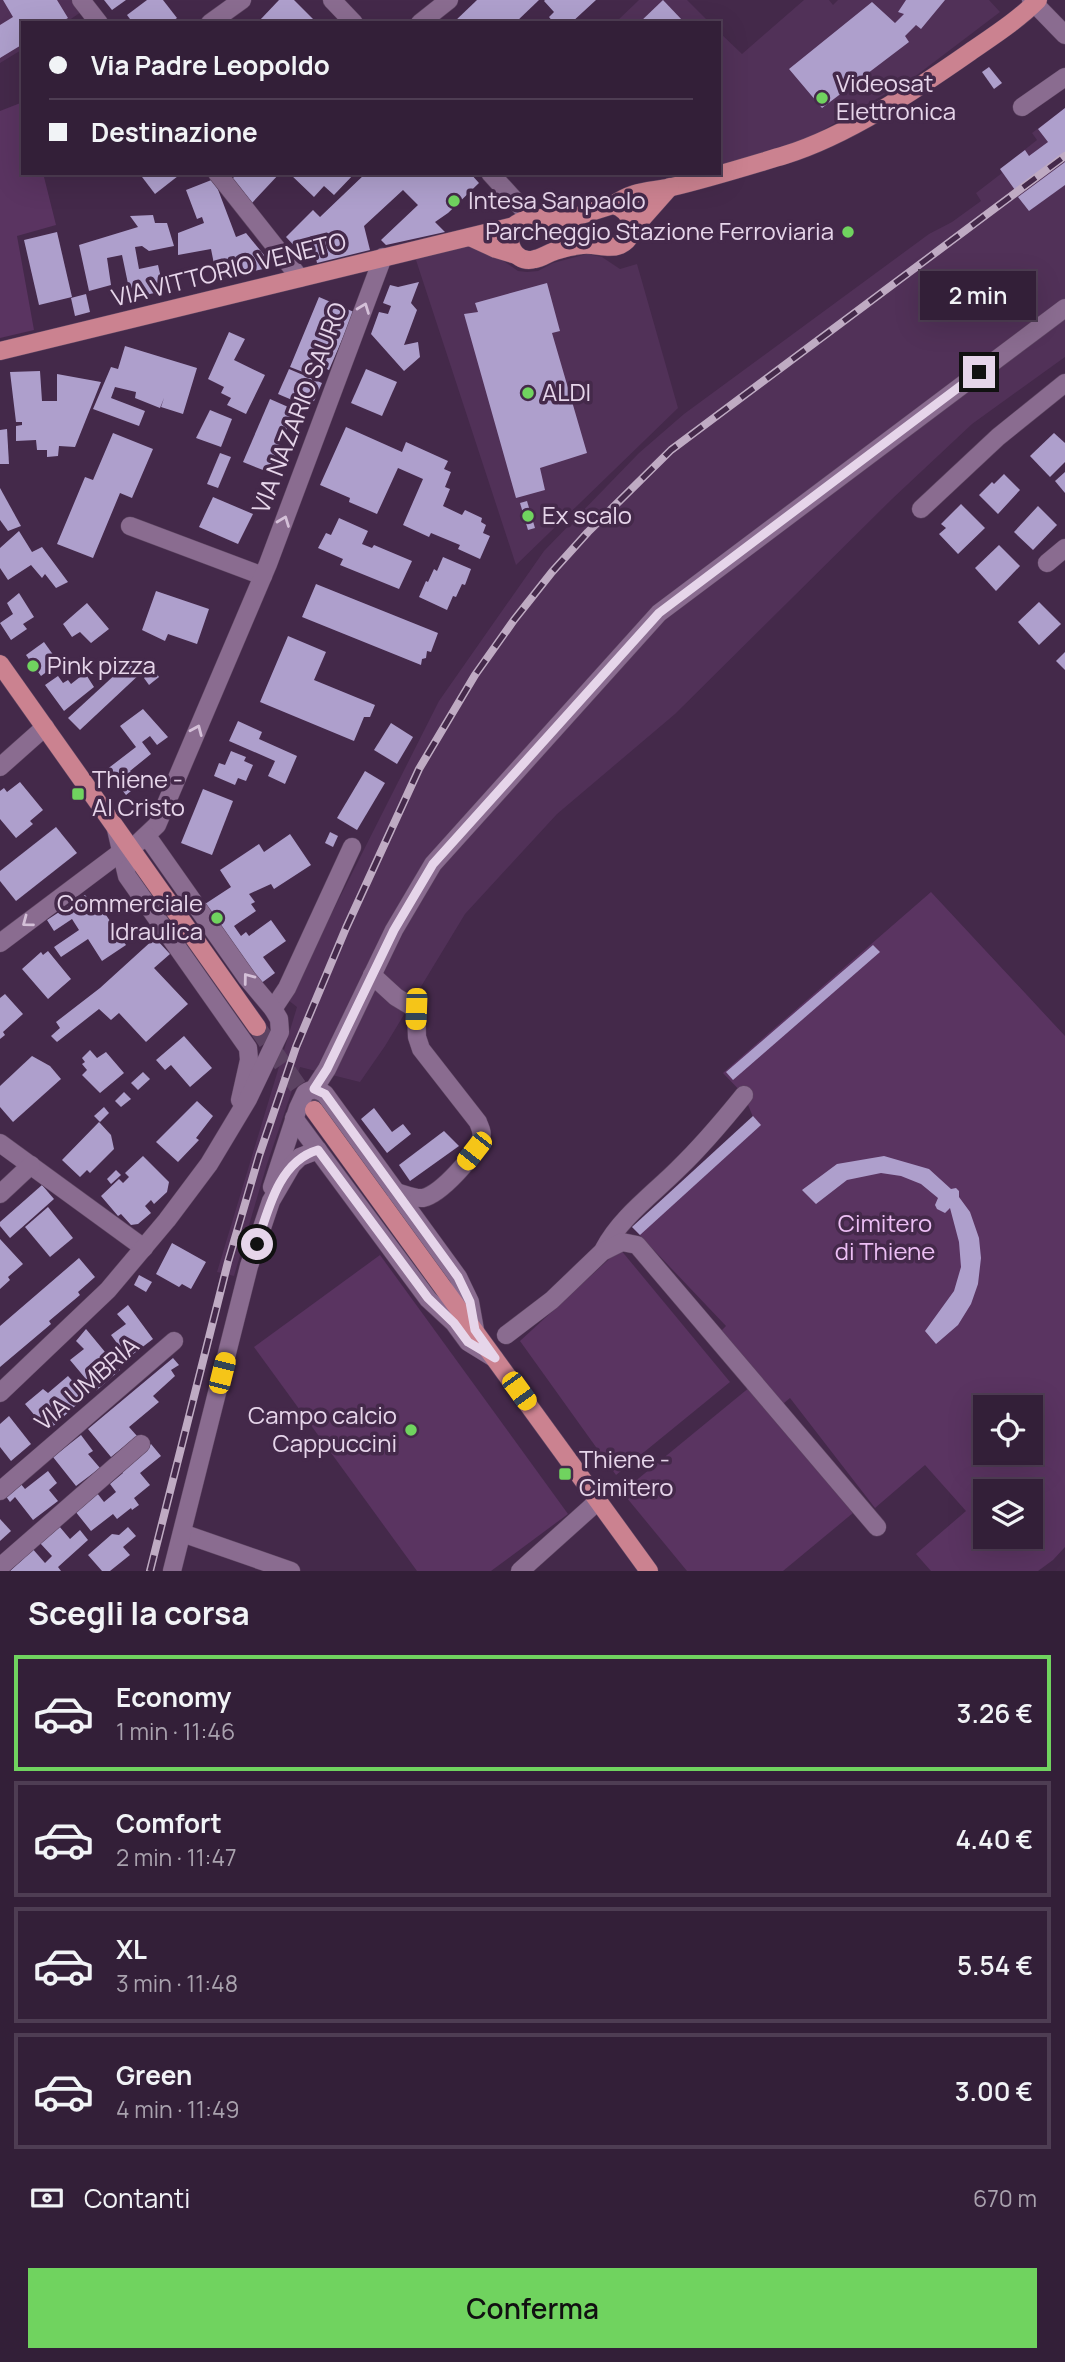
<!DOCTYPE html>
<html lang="it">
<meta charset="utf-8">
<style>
:root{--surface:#331f38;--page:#3b2740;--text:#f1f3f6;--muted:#a9a2ae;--line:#4e3d53;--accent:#70d35f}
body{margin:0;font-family:Manrope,sans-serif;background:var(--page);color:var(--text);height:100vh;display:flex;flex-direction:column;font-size:26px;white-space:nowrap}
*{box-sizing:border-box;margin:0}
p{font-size:23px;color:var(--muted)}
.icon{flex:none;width:38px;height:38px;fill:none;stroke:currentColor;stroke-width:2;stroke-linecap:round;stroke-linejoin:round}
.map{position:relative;height:1571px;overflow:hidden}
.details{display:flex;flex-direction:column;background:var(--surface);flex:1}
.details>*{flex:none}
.top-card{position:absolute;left:21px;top:21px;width:700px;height:154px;border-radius:0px;box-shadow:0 7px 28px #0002,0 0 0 2px var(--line);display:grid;align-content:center;height:154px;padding:0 28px;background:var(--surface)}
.tools{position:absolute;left:973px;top:1395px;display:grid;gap:14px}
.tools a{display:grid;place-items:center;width:70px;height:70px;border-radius:0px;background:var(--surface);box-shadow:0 7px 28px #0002,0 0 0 2px var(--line);font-size:35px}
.end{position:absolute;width:32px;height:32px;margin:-16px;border:9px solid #e6d5ea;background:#111;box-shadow:0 0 0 4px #111}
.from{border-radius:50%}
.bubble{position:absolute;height:49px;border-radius:0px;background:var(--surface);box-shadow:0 7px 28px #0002,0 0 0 2px var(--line);font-size:23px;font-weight:600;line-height:49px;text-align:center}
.car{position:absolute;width:21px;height:42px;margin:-21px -10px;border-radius:9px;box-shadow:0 0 5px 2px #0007;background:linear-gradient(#f5c518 24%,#345 0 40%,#f5c518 0 76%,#345 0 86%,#f5c518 0)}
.top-card b{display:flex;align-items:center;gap:24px;height:66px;font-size:26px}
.top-card b+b{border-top:2px solid var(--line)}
.top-card i{width:18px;height:18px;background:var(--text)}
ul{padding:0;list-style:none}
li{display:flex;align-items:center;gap:21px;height:116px;margin:0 14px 10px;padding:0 14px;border:4px solid var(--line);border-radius:0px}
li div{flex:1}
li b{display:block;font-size:26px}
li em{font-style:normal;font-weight:600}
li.active{border-color:var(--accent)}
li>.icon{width:63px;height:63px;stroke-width:1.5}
h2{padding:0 28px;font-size:32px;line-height:84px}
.pay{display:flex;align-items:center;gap:18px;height:77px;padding:0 28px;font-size:26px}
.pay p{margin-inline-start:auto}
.cta{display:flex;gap:14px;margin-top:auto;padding:14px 28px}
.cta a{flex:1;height:80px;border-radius:0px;background:var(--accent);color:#111;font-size:28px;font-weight:600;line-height:80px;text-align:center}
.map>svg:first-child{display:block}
.built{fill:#513158}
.green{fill:#5a3461;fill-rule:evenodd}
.building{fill:#ae9fcc}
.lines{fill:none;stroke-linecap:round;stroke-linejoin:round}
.major-tunnel{stroke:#5c4362;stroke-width:18;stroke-dasharray:18 9;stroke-linecap:butt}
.minor-casing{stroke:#5f4763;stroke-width:19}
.major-casing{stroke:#5f4763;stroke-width:19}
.minor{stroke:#8a6c90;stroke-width:18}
.major{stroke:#cb8290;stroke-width:18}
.rail-casing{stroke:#bfabc3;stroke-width:8}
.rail{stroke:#44294a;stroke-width:5;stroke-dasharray:16;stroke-linecap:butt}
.oneway{stroke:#d4c0d8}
.route{stroke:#e6d5ea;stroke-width:9}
.poi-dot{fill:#70d35f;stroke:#44294a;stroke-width:2.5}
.labels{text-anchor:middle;stroke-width:7;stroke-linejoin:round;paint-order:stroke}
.poi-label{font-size:24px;fill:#e6d5ea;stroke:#44294a;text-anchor:start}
.street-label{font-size:24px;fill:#e6d5ea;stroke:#44294a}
.park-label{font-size:24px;fill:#edbff5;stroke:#44294a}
</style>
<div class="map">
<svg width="1065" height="1571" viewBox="0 0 1065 1571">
<rect width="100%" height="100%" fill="#44294a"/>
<g class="built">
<polygon points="0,0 71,0 81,12 65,23 23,23 23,49 0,63"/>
<polygon points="639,0 687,0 710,23 615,23"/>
<polygon points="804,0 829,0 833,5 838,0 989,0 1000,12 913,78 816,134 775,150 719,165 719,32 742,54"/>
<polygon points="1065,108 1065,357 972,424 892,499 675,714 557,814 465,914 385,1046 360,1082 300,1067 267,1164 234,1276 217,1272 297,1007 288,1000 439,701 544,551 639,453 684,414 929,234 952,222 981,201 976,193 1002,173 1000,169 1037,140 1032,133"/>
<polygon points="468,247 485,251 498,257 518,271 527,272 538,271 553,263 587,254 602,257 620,269 637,264 678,408 516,565 415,257 448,249"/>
</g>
<g class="green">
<polygon points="23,102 23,173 43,173 56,225 17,236 34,330 0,338 0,111"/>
<path d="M931 892 1065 1036V1547L1053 1560 1038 1571H931L916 1554 966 1511 925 1465 875 1508 790 1398 778 1408 716 1336 726 1326 632 1227 753 1117 744 1095 723 1073ZM985 1407H1031V1452H985ZM985 1491H1031V1536H985Z"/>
<polygon points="620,1249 730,1382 616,1475 520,1341"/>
<polygon points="380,1255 568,1514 491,1571 417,1571 254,1347"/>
<polygon points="750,1387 853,1513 783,1571 687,1571 622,1492"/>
</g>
<g class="building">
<polygon points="3,0 57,0 68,18 59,23 23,23 23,44 0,58 0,25 13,17"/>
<polygon points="104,0 126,0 112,10"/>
<polygon points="147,0 163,0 177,18 170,23 133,23 127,15"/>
<polygon points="279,0 294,0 317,23 263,23 260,20"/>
<polygon points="477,0 539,0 515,23 453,23"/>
<polygon points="545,0 596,0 571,23 554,23 549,17 554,12 544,1"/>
<polygon points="663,0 683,21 639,23"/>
<polygon points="906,0 945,0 921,29 916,25 905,36 909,42 822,108 789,69 872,2 895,23 904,14 898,12"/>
<polygon points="989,67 1002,83 994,89 982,72"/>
<polygon points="1065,108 1065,152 1015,190 1000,169 1025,150 1029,156 1048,142 1038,129"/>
<polygon points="1065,162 1065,185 1029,211 1018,197"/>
<polygon points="139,173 176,173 178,176 155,194"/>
<polygon points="238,173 280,173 252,203 229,182"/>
<polygon points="289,173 355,173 334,195 324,186 314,197"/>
<polygon points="366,173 470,173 479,183 448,213 435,222 445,232 386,245 381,240 418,205 403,190 364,226 370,250 317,263 314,250 301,253 286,237 313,210 320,217"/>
<polygon points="214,179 236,237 246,233 264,255 268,268 217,279 211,249 178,255 178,233 204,223 202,217 197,219 186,190"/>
<polygon points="153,215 155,223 167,223 174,246 149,251 142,246 135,247 139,269 158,265 164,291 131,298 122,255 107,258 111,285 89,291 79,245 138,227 130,216"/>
<polygon points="57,232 72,297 39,305 24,240"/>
<polygon points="419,282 411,303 417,310 404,345 418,342 420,357 404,371 371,334 379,312 388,314 391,306 383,303 390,285 398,287"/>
<polygon points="547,283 560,331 552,333 587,453 540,468 545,490 516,498 464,314 478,312 475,303"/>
<polygon points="86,294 90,312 75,316 71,298"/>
<polygon points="319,297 354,312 329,370 308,361 303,372 290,367"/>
<polygon points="229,332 245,339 234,360 265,375 246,414 227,405 231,398 221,393 224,387 208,379"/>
<polygon points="125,346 197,368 183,414 161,407 164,398 160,408 135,398 136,392 115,387 111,398 145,411 139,426 93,409 111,367 118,369"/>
<polygon points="289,369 322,383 311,408 278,394"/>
<polygon points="366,369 397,382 382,416 351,403"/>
<polygon points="40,371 42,401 57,401 57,374 101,382 75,447 59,446 58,456 47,457 47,450 37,450 36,440 16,441 16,426 22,425 22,422 16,422 10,372"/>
<polygon points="270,399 295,410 268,472 243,462"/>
<polygon points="210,410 232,419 221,447 196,438"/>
<polygon points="346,427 402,452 406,442 448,461 444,469 451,472 445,487 450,489 443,506 462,515 465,510 482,518 481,522 486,525 483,533 490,536 480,559 458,549 460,545 431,533 429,537 403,525 423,479 398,468 377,514 349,502 350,498 320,485"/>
<polygon points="7,429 9,464 0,464 0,430"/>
<polygon points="113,433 153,449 132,498 120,493 93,558 57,544 85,477 93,480"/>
<polygon points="1054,433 1065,443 1065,462 1050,477 1030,456"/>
<polygon points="220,453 231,457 218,488 207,484"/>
<polygon points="1065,472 1065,493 1055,481"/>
<polygon points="1004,474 1020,490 998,514 979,495 992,482 994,484"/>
<polygon points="0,488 21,526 8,531 0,520"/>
<polygon points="213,497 253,514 238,544 199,527"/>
<polygon points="527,501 535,528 528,530 520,503"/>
<polygon points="961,504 985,528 958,554 939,534 946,528 941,524"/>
<polygon points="1038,506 1057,525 1033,550 1014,532"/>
<polygon points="339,518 368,531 362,544 372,548 374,545 412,561 399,589 340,565 343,559 318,548 326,533 331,535"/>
<polygon points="19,531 32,552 42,547 68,582 56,588 45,574 42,578 31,565 8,580 0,568 0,548"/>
<polygon points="999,545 1020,566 996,591 975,568"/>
<polygon points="443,557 471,569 465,585 462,584 456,597 453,596 447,610 419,597 426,581 428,582 434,569 437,571"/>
<polygon points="316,584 438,633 431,652 427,651 426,658 422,659 421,665 302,617"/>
<polygon points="156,591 209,609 197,644 168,634 165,641 142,630"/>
<polygon points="19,593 34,617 23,624 27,629 11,640 0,623 13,614 7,603"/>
<polygon points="1039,602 1061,624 1039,645 1018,622"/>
<polygon points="87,603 109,629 91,643 80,632 72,637 63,624"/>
<polygon points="288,636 326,652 314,680 375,705 370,717 364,717 354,741 260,702"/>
<polygon points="44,642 59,663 41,676 26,655"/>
<polygon points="1065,652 1065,670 1056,661"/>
<polygon points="131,660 142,672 80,730 68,718"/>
<polygon points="154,670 159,677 149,685 144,678"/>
<polygon points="85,673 94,687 64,711 45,685 58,676 63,683 68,680 71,684"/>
<polygon points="143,709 168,737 157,745 150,736 142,742 151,754 130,771 140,784 126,795 106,770 136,747 120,726"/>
<polygon points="238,721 262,732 259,739 297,756 285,784 268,776 275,761 229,741"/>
<polygon points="391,723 413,737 397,764 374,750"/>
<polygon points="231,751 246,757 244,761 253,765 246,781 238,778 235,785 214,776 219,763 225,765"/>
<polygon points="365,771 385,783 357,830 337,818"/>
<polygon points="20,782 43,810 30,821 33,824 16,838 0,819 0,791 4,788 7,792"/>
<polygon points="203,789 233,801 212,855 181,843"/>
<polygon points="56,827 77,853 16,901 0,881 0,871"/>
<polygon points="330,832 338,836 333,847 325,843"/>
<polygon points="290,834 311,865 274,889 271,884 249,894 255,902 251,904 256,911 234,926 241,936 246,932 249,936 271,920 286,941 263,957 275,973 260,984 205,904 231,887 220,870 259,844 264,852"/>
<polygon points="85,895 89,900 94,897 126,945 102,961 88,939 61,957 54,947 79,930 72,919 54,931 47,920"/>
<polygon points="155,938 170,954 154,968 188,1004 146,1042 119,1013 111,1020 99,1009 57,1042 51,1036 60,1028 56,1022 100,988"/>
<polygon points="873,945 880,952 733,1080 726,1072"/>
<polygon points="48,951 71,979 48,999 22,969 41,952 43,955"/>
<polygon points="5,994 23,1014 3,1032 5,1035 0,1039 0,998"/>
<polygon points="184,1036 212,1068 190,1087 171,1065 165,1070 156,1060"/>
<polygon points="90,1050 97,1058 106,1052 124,1073 100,1093 82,1075 87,1070 82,1064 85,1062 82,1058"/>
<polygon points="32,1056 50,1066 61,1079 13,1122 0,1107 0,1086"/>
<polygon points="143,1072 150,1079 138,1090 131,1083"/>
<polygon points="124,1092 131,1099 121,1107 115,1101"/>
<polygon points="197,1101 213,1116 196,1138 199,1140 178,1162 156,1142"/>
<polygon points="104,1107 109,1113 100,1122 94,1116"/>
<polygon points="374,1108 392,1132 403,1124 411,1134 387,1153 361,1119"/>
<polygon points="753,1116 761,1125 640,1235 632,1227"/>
<polygon points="99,1122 111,1135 114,1149 90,1173 87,1170 80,1177 62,1160"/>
<polygon points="444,1131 459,1146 410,1181 399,1165"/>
<polygon points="143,1156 169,1182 167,1192 154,1204 151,1200 145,1206 151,1213 138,1224 131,1225 121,1214 118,1216 101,1196 119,1179 123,1183 129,1177 125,1173"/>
<polygon points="884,1156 929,1169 951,1189 956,1188 959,1191 959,1197 970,1212 979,1238 981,1258 978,1284 971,1304 958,1325 936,1344 925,1331 954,1291 961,1267 959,1242 950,1208 945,1213 937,1209 935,1205 938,1198 921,1184 901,1176 881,1173 847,1180 816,1204 802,1190 837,1164"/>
<polygon points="116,1170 121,1175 111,1184 107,1179"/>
<polygon points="42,1185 54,1199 10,1238 0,1226 0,1222"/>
<polygon points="48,1207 73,1238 50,1257 25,1227"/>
<polygon points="0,1239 23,1264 8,1277 10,1280 0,1289"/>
<polygon points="172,1243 206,1262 191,1289 182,1284 179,1287 156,1274"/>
<polygon points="79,1258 95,1277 78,1292 80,1295 49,1321 51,1324 0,1367 0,1326"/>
<polygon points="139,1275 152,1282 146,1292 134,1285"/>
<polygon points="128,1305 153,1339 128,1358 111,1335 126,1324 117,1314"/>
<polygon points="86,1329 120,1370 96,1391 70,1360 84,1349 76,1341"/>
<polygon points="173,1358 179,1365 171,1370 175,1376 153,1396 159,1402 129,1427 137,1436 111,1457 88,1429"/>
<polygon points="68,1376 86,1396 48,1431 25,1404 43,1389 48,1393"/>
<polygon points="9,1416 31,1444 11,1461 0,1447 0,1424"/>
<polygon points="81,1435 93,1451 88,1454 100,1468 76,1486 53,1457"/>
<polygon points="151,1444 161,1456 140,1473 150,1485 134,1498 139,1505 132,1510 131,1508 117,1519 113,1514 91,1531 75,1511 97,1493 104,1502 116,1492 110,1484 123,1473 120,1469"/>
<polygon points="48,1471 57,1483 49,1490 58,1501 33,1520 15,1497 10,1502 5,1495 20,1483 25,1489"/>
<polygon points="0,1519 11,1531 0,1541"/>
<polygon points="59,1526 70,1539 80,1530 88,1540 58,1567 61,1571 10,1571 22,1560 20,1557 31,1547 45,1563 52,1556 40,1543"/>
<polygon points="128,1527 136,1536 123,1547 130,1555 110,1571 102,1571 88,1555 112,1534 119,1535"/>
</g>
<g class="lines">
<polyline class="major-tunnel" points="257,1027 312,1107"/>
<defs>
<g id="minor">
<polyline points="81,0 99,23"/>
<polyline points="332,0 354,23"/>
<polyline points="1031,0 1065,35"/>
<polyline points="210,23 242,0"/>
<polyline points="420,23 449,0"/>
<polyline points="1022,107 1065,77"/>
<polyline points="217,173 300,278"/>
<polyline points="490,173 532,219"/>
<polyline points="921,509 998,437 1065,383"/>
<polyline points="130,526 263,576"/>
<polyline points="1047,563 1065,548"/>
<polyline points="0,767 45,727"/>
<polyline points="116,829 127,876 248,1048 249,1060 240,1100"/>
<polyline points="139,842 157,825 268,564 383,257"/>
<polyline points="0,943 121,852"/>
<path d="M372 975 396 997 416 1009 417 1037 421 1049 478 1122C480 1128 483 1132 481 1138 476 1155 441 1194 423 1198 415 1199 404 1194 396 1192"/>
<polyline points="273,1009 287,988 352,847"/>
<polyline points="314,1089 327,1069 394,930 433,864 659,613 1065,308"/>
<polyline points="294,1118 428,1299 454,1323 468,1342 494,1358"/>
<polyline points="0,1143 144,1248"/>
<path d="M272 1187 298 1108 305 1093C312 1088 318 1089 325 1094L458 1277 470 1302 475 1330"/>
<polyline points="0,1194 31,1165"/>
<path d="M604 1249C620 1218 653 1194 678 1169 702 1146 723 1121 744 1095"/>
<polyline points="506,1335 552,1300 602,1252 622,1242 637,1245 877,1527"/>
<polyline points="0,1393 108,1290 167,1220 209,1164 248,1099 280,1032 279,1019 273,1009 247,978 147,836"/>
<polyline points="0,1491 174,1341"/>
<polyline points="182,1533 291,1571"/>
<polyline points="0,1567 141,1444"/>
<polyline points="172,1571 249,1266 271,1201 292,1165 300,1157 318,1150"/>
<polyline points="520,1571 598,1501"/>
</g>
<g id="major">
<path d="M613 205C634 190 648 192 672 187 710 178 748 166 785 155 847 136 917 89 970 52 993 36 1018 20 1038 0"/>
<path d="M613 205C632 209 641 235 620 245 609 250 594 243 582 245 573 246 564 248 555 251 548 253 542 258 535 259 519 264 508 249 510 234L516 224 525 219 578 216Z"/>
<polyline points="632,226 639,222 670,187"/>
<polyline points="470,237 496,249 516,255"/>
<polyline points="0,351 514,226"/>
<polyline points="0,664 257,1027"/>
<polyline points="314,1110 649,1571"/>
</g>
</defs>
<use href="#minor" class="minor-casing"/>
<use href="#major" class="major-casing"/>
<use href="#minor" class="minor"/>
<use href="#major" class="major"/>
<defs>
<polyline id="rail" points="150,1571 228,1262 259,1156 296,1047 346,928 419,769 475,675 514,620 552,572 588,532 671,450 1065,156"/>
</defs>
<use href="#rail" class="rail-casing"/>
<use href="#rail" class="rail"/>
</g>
<defs><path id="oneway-chevron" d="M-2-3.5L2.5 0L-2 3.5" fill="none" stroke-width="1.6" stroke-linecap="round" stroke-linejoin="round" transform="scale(1.75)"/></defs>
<g class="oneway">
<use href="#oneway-chevron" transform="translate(364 308) rotate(-69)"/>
<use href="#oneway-chevron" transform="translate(284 521) rotate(-69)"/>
<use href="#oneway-chevron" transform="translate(197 730) rotate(-67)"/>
<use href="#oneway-chevron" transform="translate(27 922) rotate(143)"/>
<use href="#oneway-chevron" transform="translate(248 978) rotate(-127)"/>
</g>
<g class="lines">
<path class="route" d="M257 1244C268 1210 279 1161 318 1150L428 1298 454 1323 468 1342 495 1358 475 1330 470 1302 458 1277 325 1094 314 1089 327 1069 394 930 433 864 659 613 979 372"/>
</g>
<g class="poi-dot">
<circle cx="822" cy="98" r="7"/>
<circle cx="454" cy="201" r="7"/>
<circle cx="848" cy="232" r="7"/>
<circle cx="528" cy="393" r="7"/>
<circle cx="528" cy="516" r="7"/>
<circle cx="33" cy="666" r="7"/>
<rect x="71" y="787" width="14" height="14" rx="3.5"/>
<circle cx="217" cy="918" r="7"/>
<circle cx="411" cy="1430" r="7"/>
<rect x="558" y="1467" width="14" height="14" rx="3.5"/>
</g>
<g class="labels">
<g class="poi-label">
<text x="836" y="92">Videosat<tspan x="836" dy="28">Elettronica</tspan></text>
<text x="468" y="209">Intesa Sanpaolo</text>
<text x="834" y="240" text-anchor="end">Parcheggio Stazione Ferroviaria</text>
<text x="542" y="401">ALDI</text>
<text x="542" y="524">Ex scalo</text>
<text x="47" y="674">Pink pizza</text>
<text x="92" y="788">Thiene -<tspan x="92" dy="28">Al Cristo</tspan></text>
<text x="203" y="912" text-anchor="end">Commerciale<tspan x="203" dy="28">Idraulica</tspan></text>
<text x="397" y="1424" text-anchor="end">Campo calcio<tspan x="397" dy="28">Cappuccini</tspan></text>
<text x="579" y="1468">Thiene -<tspan x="579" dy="28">Cimitero</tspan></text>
</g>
<g class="street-label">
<text transform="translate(229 270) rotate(-14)" y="8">VIA VITTORIO VENETO</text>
<text transform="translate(300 408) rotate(-69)" y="8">VIA NAZARIO SAURO</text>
<text transform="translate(87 1384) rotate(-41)" y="8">VIA UMBRIA</text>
</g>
<g class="park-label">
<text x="885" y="1232">Cimitero<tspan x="885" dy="28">di Thiene</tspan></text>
</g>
</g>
</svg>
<div class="tools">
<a><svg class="icon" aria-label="locate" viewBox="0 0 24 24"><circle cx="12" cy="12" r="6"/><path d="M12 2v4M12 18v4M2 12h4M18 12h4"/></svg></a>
<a><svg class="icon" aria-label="layers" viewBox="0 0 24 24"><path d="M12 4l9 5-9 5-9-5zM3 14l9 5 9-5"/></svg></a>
</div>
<i class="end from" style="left:257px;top:1244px"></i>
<i class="end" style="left:979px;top:372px"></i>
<div class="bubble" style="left:920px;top:271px;width:116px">2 min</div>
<i class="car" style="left:416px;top:1009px;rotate:182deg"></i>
<i class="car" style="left:474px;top:1151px;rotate:218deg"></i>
<i class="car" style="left:222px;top:1373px;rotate:14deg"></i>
<i class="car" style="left:519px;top:1391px;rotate:144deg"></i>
<div class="top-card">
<b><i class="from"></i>Via Padre Leopoldo</b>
<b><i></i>Destinazione</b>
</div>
</div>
<section class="details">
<h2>Scegli la corsa</h2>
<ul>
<li class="active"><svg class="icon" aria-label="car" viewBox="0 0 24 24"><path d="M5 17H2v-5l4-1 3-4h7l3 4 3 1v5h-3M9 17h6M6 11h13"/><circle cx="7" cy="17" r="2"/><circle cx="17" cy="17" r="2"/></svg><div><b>Economy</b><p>1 min · 11:46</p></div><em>3.26 €</em></li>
<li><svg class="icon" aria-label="car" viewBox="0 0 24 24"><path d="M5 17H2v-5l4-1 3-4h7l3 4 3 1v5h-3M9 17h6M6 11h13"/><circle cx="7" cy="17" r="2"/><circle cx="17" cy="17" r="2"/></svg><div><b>Comfort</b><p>2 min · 11:47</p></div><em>4.40 €</em></li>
<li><svg class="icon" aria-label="car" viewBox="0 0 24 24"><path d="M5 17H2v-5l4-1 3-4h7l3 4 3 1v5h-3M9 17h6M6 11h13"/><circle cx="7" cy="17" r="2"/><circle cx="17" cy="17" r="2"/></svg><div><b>XL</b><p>3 min · 11:48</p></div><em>5.54 €</em></li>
<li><svg class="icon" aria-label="car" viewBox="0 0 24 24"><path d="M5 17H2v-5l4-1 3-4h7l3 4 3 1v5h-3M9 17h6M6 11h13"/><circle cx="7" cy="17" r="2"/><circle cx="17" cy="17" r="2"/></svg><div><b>Green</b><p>4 min · 11:49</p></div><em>3.00 €</em></li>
</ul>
<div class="pay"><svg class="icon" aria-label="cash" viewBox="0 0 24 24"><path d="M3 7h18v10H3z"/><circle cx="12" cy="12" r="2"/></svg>Contanti<p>670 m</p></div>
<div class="cta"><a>Conferma</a></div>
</section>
